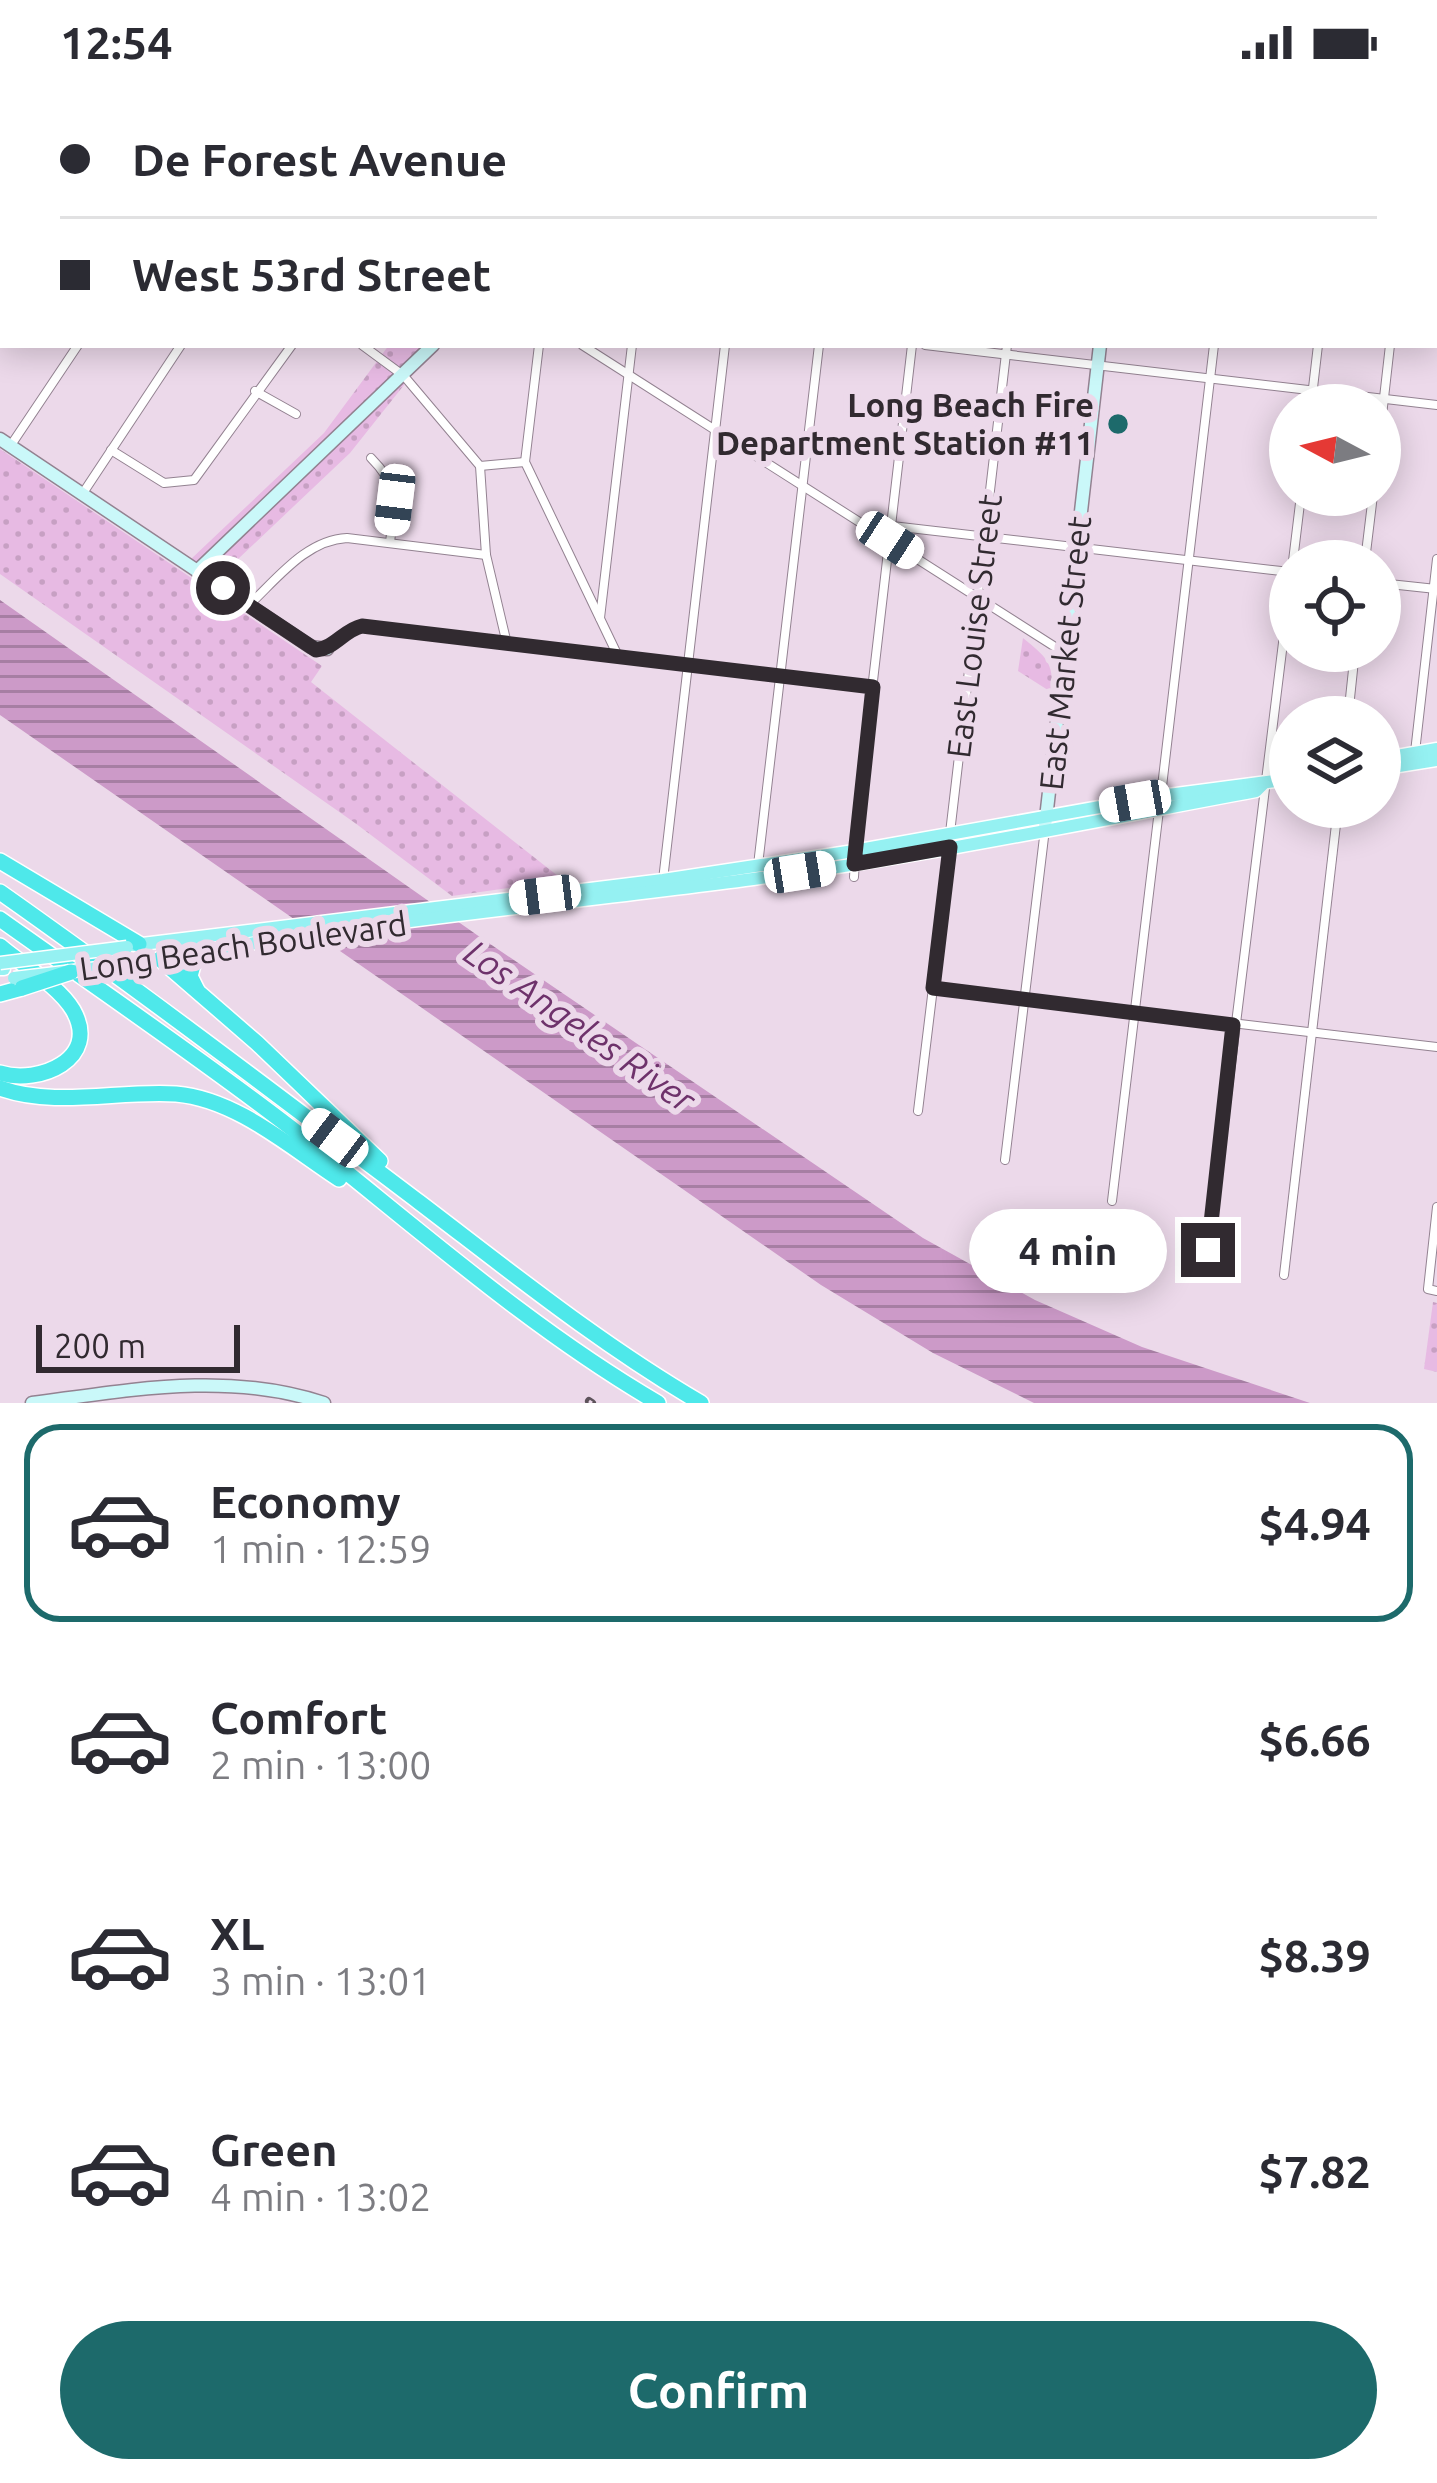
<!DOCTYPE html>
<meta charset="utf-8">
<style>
:root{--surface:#fff;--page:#f7f7f7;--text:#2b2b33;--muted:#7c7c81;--line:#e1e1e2;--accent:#1d6a6b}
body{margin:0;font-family:Ubuntu,sans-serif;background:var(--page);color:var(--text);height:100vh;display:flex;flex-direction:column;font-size:45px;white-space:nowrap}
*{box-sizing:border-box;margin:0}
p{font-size:39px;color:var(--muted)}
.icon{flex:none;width:66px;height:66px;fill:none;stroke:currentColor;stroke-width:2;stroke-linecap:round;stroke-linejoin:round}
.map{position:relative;height:1319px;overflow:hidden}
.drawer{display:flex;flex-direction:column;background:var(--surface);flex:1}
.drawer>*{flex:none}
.top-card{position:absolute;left:0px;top:0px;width:1437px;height:264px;box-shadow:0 6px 30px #0003;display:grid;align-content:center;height:264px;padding:0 60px;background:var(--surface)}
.needle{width:78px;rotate:277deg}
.buttons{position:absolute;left:1269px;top:300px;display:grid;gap:24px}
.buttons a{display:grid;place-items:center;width:132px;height:132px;border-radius:50%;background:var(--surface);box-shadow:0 6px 30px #0003;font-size:60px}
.scale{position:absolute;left:36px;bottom:30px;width:204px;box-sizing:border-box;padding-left:12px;border:6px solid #312a30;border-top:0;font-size:33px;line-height:42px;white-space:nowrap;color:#312a30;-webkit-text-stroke:9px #ecd9ea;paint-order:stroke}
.end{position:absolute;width:54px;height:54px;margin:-27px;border:15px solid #312a30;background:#fff;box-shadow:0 0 0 6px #fff}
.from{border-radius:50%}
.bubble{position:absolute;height:84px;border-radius:42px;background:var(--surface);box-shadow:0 6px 30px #0003;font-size:39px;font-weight:600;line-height:84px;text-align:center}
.car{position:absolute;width:36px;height:72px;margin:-36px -18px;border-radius:15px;box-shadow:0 0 9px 3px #0007;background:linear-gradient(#fff 24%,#345 0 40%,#fff 0 76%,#345 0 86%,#fff 0)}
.top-card b{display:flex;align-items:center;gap:42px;height:114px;font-size:45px}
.top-card b+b{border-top:3px solid var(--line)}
.top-card i{width:30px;height:30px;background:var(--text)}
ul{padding:21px 0 0;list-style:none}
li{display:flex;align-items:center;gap:36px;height:198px;margin:0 24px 18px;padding:0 36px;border:6px solid transparent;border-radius:36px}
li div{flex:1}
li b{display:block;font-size:45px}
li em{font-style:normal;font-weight:600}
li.selected{border-color:var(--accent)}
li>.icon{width:108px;height:108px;stroke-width:1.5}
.primary-button{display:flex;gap:24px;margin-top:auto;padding:24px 60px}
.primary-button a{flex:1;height:138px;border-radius:72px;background:var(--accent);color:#fff;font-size:48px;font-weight:600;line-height:138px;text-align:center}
.status{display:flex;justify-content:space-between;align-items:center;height:84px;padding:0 60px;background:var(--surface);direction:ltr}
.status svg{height:33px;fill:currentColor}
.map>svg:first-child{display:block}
.green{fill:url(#green-dots)}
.water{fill:url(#water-rules)}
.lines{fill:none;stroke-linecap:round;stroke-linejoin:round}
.street-casing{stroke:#938291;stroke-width:10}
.secondary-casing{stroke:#938291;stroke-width:15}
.primary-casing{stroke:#fff;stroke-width:15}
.highway-casing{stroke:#fff;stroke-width:18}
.street{stroke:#fff;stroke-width:8}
.secondary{stroke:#caf8f9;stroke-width:12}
.primary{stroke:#95f1f2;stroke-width:12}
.highway{stroke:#4ee8ea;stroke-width:15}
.rail-casing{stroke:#5d535b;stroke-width:8}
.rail{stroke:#ecd9ea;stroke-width:3;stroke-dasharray:9;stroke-linecap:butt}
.primary-bridge-casing{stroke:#fff;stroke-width:15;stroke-linecap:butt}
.highway-bridge-casing{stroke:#fff;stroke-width:18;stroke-linecap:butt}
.primary-bridge{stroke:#95f1f2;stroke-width:12}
.highway-bridge{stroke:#4ee8ea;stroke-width:15}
.route{stroke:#312a30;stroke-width:15}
.poi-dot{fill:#1d6a6b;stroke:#ecd9ea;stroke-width:4.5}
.labels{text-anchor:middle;stroke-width:12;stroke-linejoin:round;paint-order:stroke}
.poi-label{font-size:33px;font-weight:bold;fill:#312a30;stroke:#ecd9ea;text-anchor:end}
.street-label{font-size:33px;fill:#312a30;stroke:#ecd9ea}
.water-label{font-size:36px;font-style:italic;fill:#6e326b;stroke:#ecd9ea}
</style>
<div class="status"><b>12:54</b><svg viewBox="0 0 49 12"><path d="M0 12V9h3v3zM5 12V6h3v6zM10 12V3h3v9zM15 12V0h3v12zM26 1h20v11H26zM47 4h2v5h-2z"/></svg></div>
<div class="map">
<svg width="1437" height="1319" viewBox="0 0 1437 1319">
<defs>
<pattern id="green-dots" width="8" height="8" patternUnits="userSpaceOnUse" patternTransform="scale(3)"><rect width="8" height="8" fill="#e7bae3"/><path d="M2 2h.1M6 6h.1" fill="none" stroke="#c7a0c3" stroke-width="1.8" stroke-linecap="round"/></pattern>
<pattern id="water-rules" width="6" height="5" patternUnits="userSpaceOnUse" patternTransform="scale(3)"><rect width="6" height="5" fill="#cc9ac8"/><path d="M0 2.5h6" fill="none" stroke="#a67ea3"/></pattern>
</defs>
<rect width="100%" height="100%" fill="#ecd9ea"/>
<g class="green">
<polygon points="389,261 426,261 405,282 404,301 350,369 218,494 190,476 324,349"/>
<polygon points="0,365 322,582 311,598 563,796 452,812 355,739 0,490"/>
<path d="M1023 554C1045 572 1055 579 1051 608L1018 587Z"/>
<polygon points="1433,1218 1437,1219 1437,1288 1424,1285"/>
</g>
<polygon class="water" points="0,516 477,851 923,1154 1035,1216 1142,1263 1310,1319 1034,1319 933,1269 821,1201 0,631"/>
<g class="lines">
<defs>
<g id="street">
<polyline points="54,0 56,3"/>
<polyline points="275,0 301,3"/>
<polyline points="0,3 2,0"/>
<polyline points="94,3 95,0"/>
<polyline points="189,3 189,0"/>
<polyline points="378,3 379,0"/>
<polyline points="570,3 570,0"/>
<polyline points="662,3 663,0"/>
<polyline points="756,3 756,0"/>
<polyline points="850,3 850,0"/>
<polyline points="943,3 943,0"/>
<polyline points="1038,3 1038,0"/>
<polyline points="1244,3 1245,0"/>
<polyline points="1348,3 1349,0"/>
<polyline points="1420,3 1420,0"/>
<polyline points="1434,136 1437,137"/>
<polyline points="0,224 3,219"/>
<polyline points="362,261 404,292 480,382 486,471 507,560"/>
<polyline points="539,261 525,378 617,570"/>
<polyline points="582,261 1063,568"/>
<polyline points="925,261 1437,321"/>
<polyline points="255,307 296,330"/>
<polyline points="1311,321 1318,261"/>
<polyline points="1380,349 1390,261"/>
<polyline points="11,361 78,261"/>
<polyline points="111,366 164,399 194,396 292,261"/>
<path d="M371 374C401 404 394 420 390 459"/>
<polyline points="480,382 525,378"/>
<polyline points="83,409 181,261"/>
<polyline points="892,442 1290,488"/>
<polyline points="1293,477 1301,411"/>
<polyline points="1365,477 1373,411"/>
<polyline points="1380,499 1436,505"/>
<path d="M249 521C277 495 306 456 347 454L486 471"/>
<polyline points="600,534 632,261"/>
<polyline points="327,565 349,547 362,542 873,603"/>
<polyline points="1348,633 1355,567"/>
<polyline points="1415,668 1437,475"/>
<polyline points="1161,711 1214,261"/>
<polyline points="950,749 1007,261"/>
<polyline points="758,781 819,261"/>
<polyline points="854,793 858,726 912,261"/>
<polyline points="663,796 725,261"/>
<polyline points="933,904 1437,963"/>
<polyline points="918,1027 950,764"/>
<polyline points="1005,1076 1045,745"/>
<polyline points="1112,1117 1159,726"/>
<polyline points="1437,1123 1428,1205 1437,1207"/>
<polyline points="1208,1166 1290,502"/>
<polyline points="1284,1191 1338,723"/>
</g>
<g id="secondary">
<polyline points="472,3 472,0"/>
<polyline points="1130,3 1130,0"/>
<polyline points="0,355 311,563 327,565"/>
<polyline points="197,487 433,261"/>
<polyline points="1045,743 1100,261"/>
<path d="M32 1319C131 1306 227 1287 324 1319"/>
</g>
<g id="primary">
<polyline points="1380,675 1437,665"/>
<polyline points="1380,685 1437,676"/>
<polyline points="134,861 663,796 854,767 1161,712 1290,695"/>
<path d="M140 879C343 840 549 822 753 795 922 773 1089 738 1256 707L1264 699"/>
<polyline points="0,885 4,885"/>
</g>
<g id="highway">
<polyline points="0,777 139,860"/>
<path d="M0 808C142 908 280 1013 419 1118 511 1188 600 1260 701 1319"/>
<path d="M0 835C97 904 196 971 291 1044 411 1138 526 1242 658 1319"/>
<path d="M0 862C22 881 58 901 73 926 101 975 39 1001 0 989"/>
<polyline points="160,875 257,959 380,1077"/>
<polyline points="197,906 190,892 197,867"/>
<polyline points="0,910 22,904"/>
<path d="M0 1004C56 1024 118 1006 176 1010 236 1015 290 1063 339 1095"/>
</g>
</defs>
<use href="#street" class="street-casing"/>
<use href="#secondary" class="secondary-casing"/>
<use href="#primary" class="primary-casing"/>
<use href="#highway" class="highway-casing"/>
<use href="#street" class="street"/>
<use href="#secondary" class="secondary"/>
<use href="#primary" class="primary"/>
<use href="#highway" class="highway"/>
<defs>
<polyline id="rail" points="589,1317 592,1319"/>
</defs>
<use href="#rail" class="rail-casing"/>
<use href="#rail" class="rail"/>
<defs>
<g id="primary-bridge">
<polyline points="0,879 127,863"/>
<polyline points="14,894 140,879"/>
</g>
<polyline id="highway-bridge" points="22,904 71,888"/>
</defs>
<use href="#primary-bridge" class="primary-bridge-casing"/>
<use href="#highway-bridge" class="highway-bridge-casing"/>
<use href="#primary-bridge" class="primary-bridge"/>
<use href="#highway-bridge" class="highway-bridge"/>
</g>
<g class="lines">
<path class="route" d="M223 504 316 566C335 564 344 546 362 542L873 603 854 780 950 763 933 904 1233 941 1208 1166"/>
</g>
<circle class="poi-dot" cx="1118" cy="340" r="12"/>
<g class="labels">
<g class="poi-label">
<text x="1094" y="333">Long Beach Fire<tspan x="1094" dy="38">Department Station #11</tspan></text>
</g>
<g class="street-label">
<text transform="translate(974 542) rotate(-83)" y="12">East Louise Street</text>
<text transform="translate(1065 569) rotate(-84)" y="12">East Market Street</text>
<text transform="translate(243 862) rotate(-8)" y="12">Long Beach Boulevard</text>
</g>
<g class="water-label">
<text transform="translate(580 942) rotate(35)" y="13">Los Angeles River</text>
</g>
</g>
</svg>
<div class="buttons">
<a><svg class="needle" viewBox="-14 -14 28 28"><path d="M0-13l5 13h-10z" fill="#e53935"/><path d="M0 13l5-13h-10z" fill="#7c7c81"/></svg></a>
<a><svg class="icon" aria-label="locate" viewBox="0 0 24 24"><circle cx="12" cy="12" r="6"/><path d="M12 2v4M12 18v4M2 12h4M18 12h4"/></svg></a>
<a><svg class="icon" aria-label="layers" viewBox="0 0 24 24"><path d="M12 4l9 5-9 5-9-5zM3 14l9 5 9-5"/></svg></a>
</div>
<div class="scale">200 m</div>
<i class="end from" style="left:223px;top:504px"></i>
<i class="end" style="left:1208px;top:1166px"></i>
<div class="bubble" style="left:969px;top:1125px;width:198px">4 min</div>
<i class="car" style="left:395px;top:416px;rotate:187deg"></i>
<i class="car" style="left:890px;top:456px;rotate:123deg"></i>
<i class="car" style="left:1135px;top:717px;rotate:260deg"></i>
<i class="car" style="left:800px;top:788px;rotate:81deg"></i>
<i class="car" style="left:545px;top:811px;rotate:263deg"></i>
<i class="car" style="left:335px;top:1054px;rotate:307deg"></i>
<div class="top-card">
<b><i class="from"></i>De Forest Avenue</b>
<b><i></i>West 53rd Street</b>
</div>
</div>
<section class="drawer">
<ul>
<li class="selected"><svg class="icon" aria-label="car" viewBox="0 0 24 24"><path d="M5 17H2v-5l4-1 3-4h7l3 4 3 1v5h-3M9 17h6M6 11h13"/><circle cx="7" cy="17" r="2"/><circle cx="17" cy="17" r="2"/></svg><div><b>Economy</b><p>1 min · 12:59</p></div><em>$4.94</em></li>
<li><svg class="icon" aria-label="car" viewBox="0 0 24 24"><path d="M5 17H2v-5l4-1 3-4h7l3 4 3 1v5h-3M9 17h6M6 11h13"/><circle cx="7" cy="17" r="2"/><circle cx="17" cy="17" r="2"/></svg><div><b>Comfort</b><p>2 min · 13:00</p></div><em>$6.66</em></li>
<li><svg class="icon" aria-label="car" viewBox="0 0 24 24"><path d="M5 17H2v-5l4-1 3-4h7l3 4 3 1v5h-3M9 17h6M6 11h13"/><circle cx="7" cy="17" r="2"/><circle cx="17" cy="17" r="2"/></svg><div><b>XL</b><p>3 min · 13:01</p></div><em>$8.39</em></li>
<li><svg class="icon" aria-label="car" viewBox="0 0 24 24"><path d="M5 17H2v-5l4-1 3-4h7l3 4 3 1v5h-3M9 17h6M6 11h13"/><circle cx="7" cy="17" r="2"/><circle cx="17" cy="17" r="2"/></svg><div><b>Green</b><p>4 min · 13:02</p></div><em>$7.82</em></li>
</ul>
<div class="primary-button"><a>Confirm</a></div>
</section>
